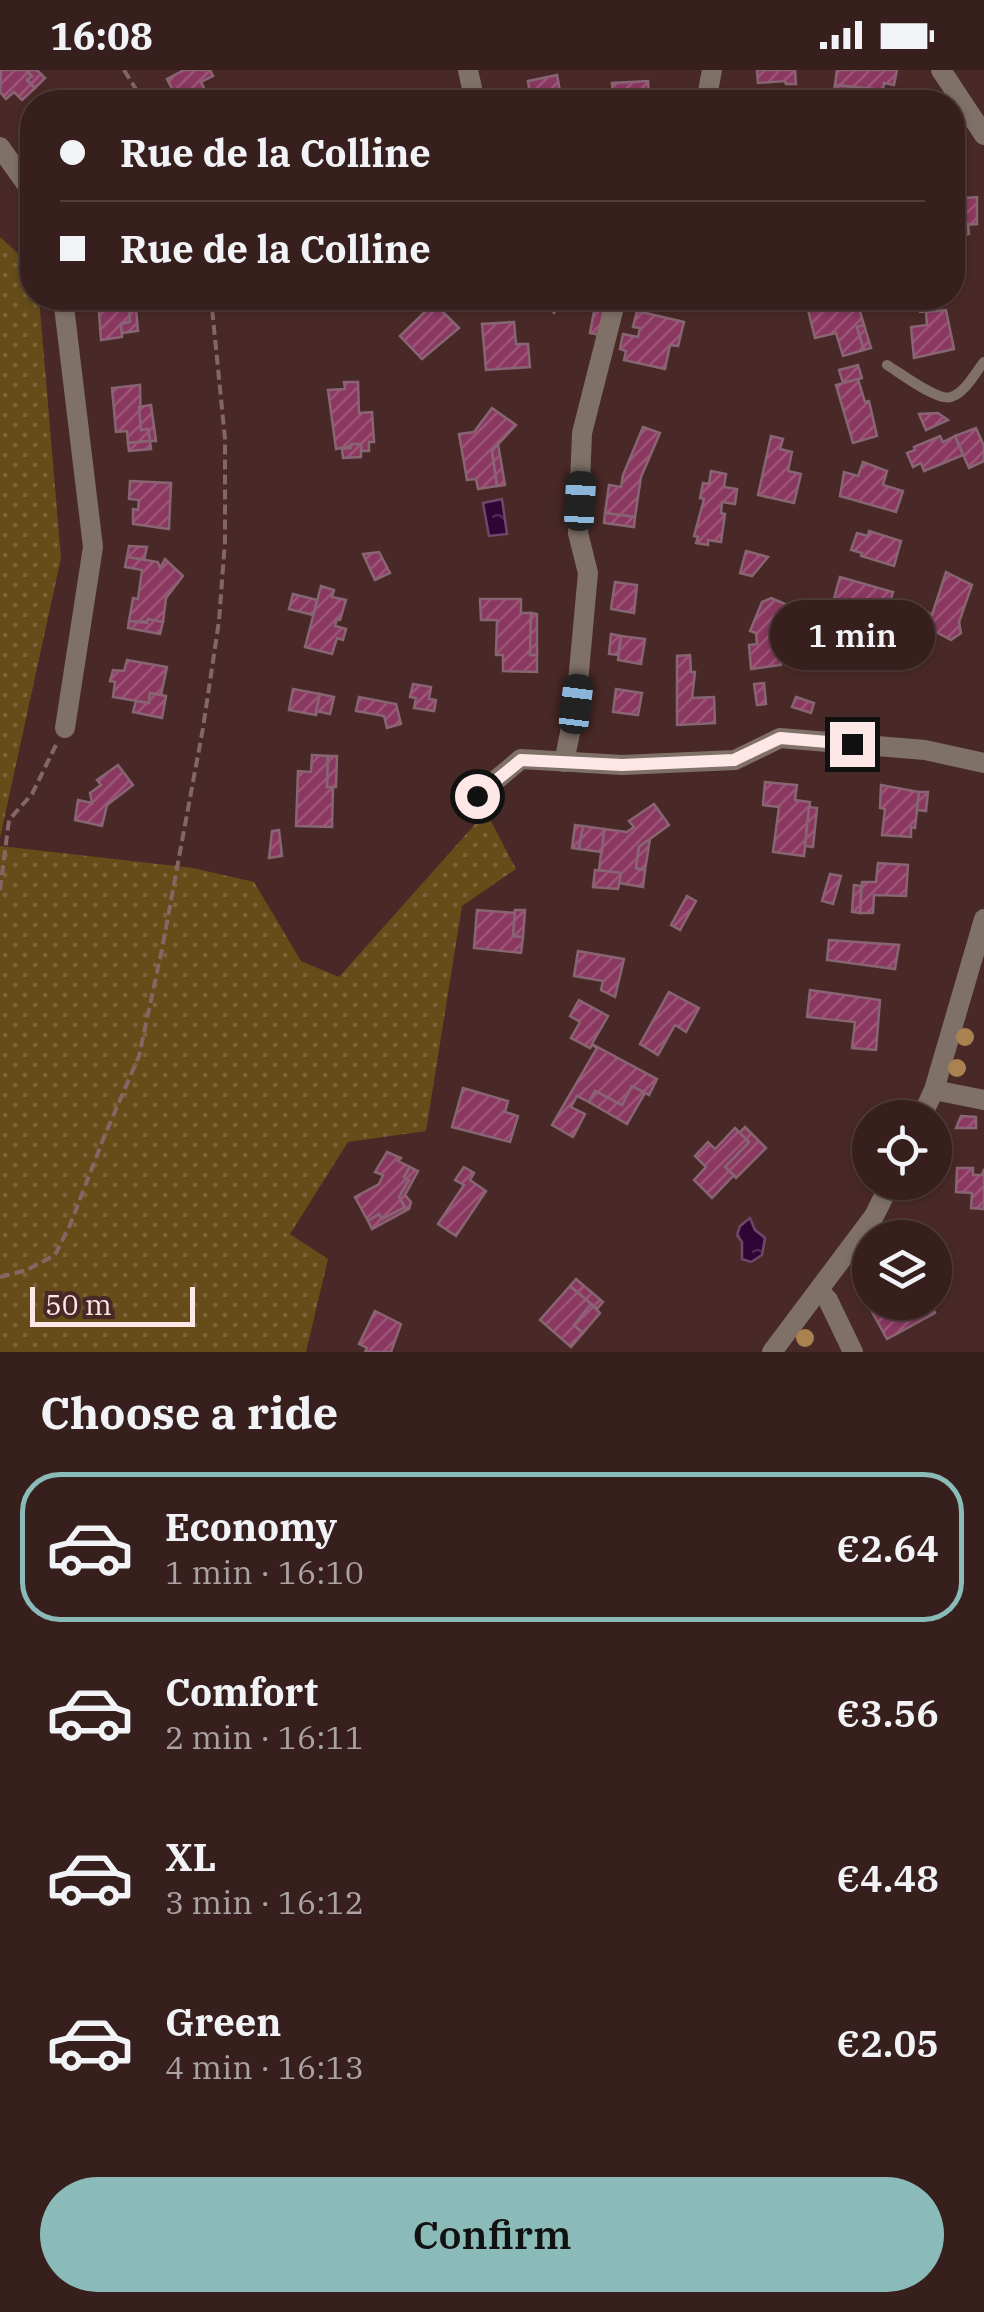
<!DOCTYPE html>
<meta charset="utf-8">
<style>
:root{--surface:#371f1d;--page:#3e2726;--text:#f1f3f6;--muted:#aaa2a4;--line:#513d3b;--accent:#8bbbb9}
body{margin:0;font-family:"IBM Plex Serif",serif;background:var(--page);color:var(--text);height:100vh;display:flex;flex-direction:column;font-size:38px;white-space:nowrap}
*{box-sizing:border-box;margin:0}
p{font-size:32px;color:var(--muted)}
.icon{flex:none;width:55px;height:55px;fill:none;stroke:currentColor;stroke-width:2;stroke-linecap:round;stroke-linejoin:round}
.map{position:relative;height:1282px;overflow:hidden}
.sheet{display:flex;flex-direction:column;background:var(--surface);flex:1}
.sheet>*{flex:none}
.guide{position:absolute;left:20px;top:20px;width:945px;height:220px;border-radius:40px;box-shadow:0 2px 8px #0004,0 0 0 2px var(--line);display:grid;align-content:center;height:220px;padding:0 40px;background:var(--surface)}
.tools{position:absolute;left:852px;top:1030px;display:grid;gap:20px}
.tools a{display:grid;place-items:center;width:100px;height:100px;border-radius:50%;background:var(--surface);box-shadow:0 2px 8px #0004,0 0 0 2px var(--line);font-size:50px}
.scale{position:absolute;left:30px;bottom:25px;width:165px;box-sizing:border-box;padding-left:10px;border:5px solid #fee8e7;border-top:0;font-size:28px;line-height:35px;white-space:nowrap;color:#fee8e7;-webkit-text-stroke:8px #492927;paint-order:stroke}
.end{position:absolute;width:45px;height:45px;margin:-22px;border:12px solid #fee8e7;background:#111;box-shadow:0 0 0 5px #111}
.from{border-radius:50%}
.bubble{position:absolute;height:70px;border-radius:35px;background:var(--surface);box-shadow:0 2px 8px #0004,0 0 0 2px var(--line);font-size:32px;font-weight:600;line-height:70px;text-align:center}
.car{position:absolute;width:30px;height:60px;margin:-30px -15px;border-radius:12px;box-shadow:0 0 8px 2px #0007;background:linear-gradient(#222 24%,#8ab4d8 0 40%,#222 0 76%,#8ab4d8 0 86%,#222 0)}
.guide b{display:flex;align-items:center;gap:35px;height:95px;font-size:38px}
.guide b+b{border-top:2px solid var(--line)}
.guide i{width:25px;height:25px;background:var(--text)}
ul{padding:0;list-style:none}
li{display:flex;align-items:center;gap:30px;height:150px;margin:0 20px 15px;padding:0 20px;border:5px solid transparent;border-radius:40px}
li div{flex:1}
li b{display:block;font-size:38px}
li em{font-style:normal;font-weight:600}
li.active{border-color:var(--accent)}
li>.icon{width:90px;height:90px;stroke-width:1.5}
h2{padding:0 40px;font-size:45px;line-height:120px}
.action{display:flex;gap:20px;margin-top:auto;padding:20px 40px}
.action a{flex:1;height:115px;border-radius:60px;background:var(--accent);color:#111;font-size:40px;font-weight:600;line-height:115px;text-align:center}
.status{display:flex;justify-content:space-between;align-items:center;height:70px;padding:0 50px;background:var(--surface);direction:ltr}
.status svg{height:28px;fill:currentColor}
.map>svg:first-child{display:block}
.green{fill:url(#green-dots)}
.water{fill:url(#water-ripples);stroke:#6e486a;stroke-width:2.5}
.building{fill:url(#building-hatch);stroke:#886573;stroke-width:2.5}
.lines{fill:none;stroke-linecap:round;stroke-linejoin:round}
.path{stroke:#846765;stroke-width:4;stroke-dasharray:10 5;stroke-linecap:butt}
.service{stroke:#7f7168;stroke-width:10}
.minor{stroke:#7f7168;stroke-width:20}
.tertiary{stroke:#7f7168;stroke-width:20}
.tree{fill:#aa824f}
.route{stroke:#fee8e7;stroke-width:12}
</style>
<div class="status"><b>16:08</b><svg viewBox="0 0 49 12"><path d="M0 12V9h3v3zM5 12V6h3v6zM10 12V3h3v9zM15 12V0h3v12zM26 1h20v11H26zM47 4h2v5h-2z"/></svg></div>
<div class="map">
<svg width="984" height="1282" viewBox="0 0 984 1282">
<defs>
<pattern id="green-dots" width="8" height="8" patternUnits="userSpaceOnUse" patternTransform="scale(2.5)"><rect width="8" height="8" fill="#654c19"/><path d="M2 2h.1M6 6h.1" fill="none" stroke="#7c663a" stroke-width="1.8" stroke-linecap="round"/></pattern>
<pattern id="water-ripples" width="26" height="14" patternUnits="userSpaceOnUse" patternTransform="scale(2.5)"><rect width="26" height="14" fill="#300435"/><path d="M2 4q2-2 4 0t4 0M15 11q2-2 4 0t4 0" fill="none" stroke="#4f2952"/></pattern>
<pattern id="building-hatch" width="6" height="6" patternUnits="userSpaceOnUse" patternTransform="scale(2.5)"><rect width="6" height="6" fill="#8b3860"/><path d="M-1 1l2-2M0 6l6-6M5 7l2-2" fill="none" stroke="#9c5577"/></pattern>
</defs>
<rect width="100%" height="100%" fill="#492927"/>
<g class="green">
<polygon points="0,167 32,196 32,228 39,228 61,488 0,768"/>
<polygon points="486,742 516,799 462,836 426,1061 348,1072 290,1164 328,1189 306,1282 0,1282 0,776 193,798 254,812 301,891 339,907"/>
</g>
<g class="water">
<polygon points="502,429 507,464 489,466 483,433"/>
<polygon points="750,1148 755,1160 765,1168 762,1185 751,1192 742,1189 742,1172 737,1165 740,1156"/>
</g>
<g class="building">
<polygon points="1,0 26,0 32,6 27,10 35,18 22,30 14,22 6,29 0,22"/>
<polygon points="26,0 37,0 45,8 35,18 27,10 32,6"/>
<polygon points="184,0 210,0 213,6 201,12 211,32 179,32 167,9"/>
<polygon points="757,0 795,0 796,14 786,14 785,11 758,13"/>
<polygon points="837,0 897,0 894,15 884,13 883,20 835,15"/>
<polygon points="557,5 562,32 531,32 528,11"/>
<polygon points="648,11 649,26 613,27 612,13"/>
<polygon points="835,15 880,20 879,28 834,20"/>
<polygon points="649,26 649,32 613,32 613,27"/>
<polygon points="977,127 977,154 952,156 952,129"/>
<polygon points="968,154 969,164 952,166 952,156"/>
<polygon points="98,228 128,228 130,252 121,254 122,267 101,270"/>
<polygon points="128,228 135,228 138,261 122,263 121,254 130,252"/>
<polygon points="554,228 565,231 554,243 547,236"/>
<polygon points="856,228 864,255 857,257 864,280 843,286 836,263 815,268 808,240"/>
<polygon points="886,228 935,228 931,228 932,241 920,242 919,229 887,233"/>
<polygon points="434,233 459,258 422,289 400,266"/>
<polygon points="595,236 604,237 600,265 590,263"/>
<polygon points="946,240 954,279 914,288 911,257 927,255 926,242"/>
<polygon points="637,241 684,252 678,276 670,275 665,299 624,290 626,281 620,279 623,264 638,267 640,258 633,257"/>
<polygon points="514,252 516,274 528,274 530,297 486,300 482,254"/>
<polygon points="864,255 871,278 864,280 857,257"/>
<polygon points="858,295 862,308 843,313 839,300"/>
<polygon points="858,309 865,332 869,331 877,366 853,373 836,315"/>
<polygon points="344,312 358,312 359,343 372,342 374,372 369,372 369,381 361,381 361,374 336,379 328,320 345,319"/>
<polygon points="140,315 141,360 148,359 150,371 128,373 127,361 116,362 112,318"/>
<polygon points="151,335 156,371 150,371 148,359 141,360 139,337"/>
<polygon points="492,338 516,355 492,381 497,416 478,419 476,409 467,410 459,364 474,362"/>
<polygon points="938,343 948,350 926,360 919,344"/>
<polygon points="643,357 660,363 641,407 635,447 605,443 609,415 621,417 623,405"/>
<polygon points="976,358 984,376 984,391 969,398 955,366"/>
<polygon points="771,366 783,369 780,379 792,382 788,401 801,404 794,433 758,425"/>
<polygon points="940,366 943,372 955,366 963,385 924,401 921,393 913,397 907,383 915,380 914,377"/>
<polygon points="150,371 151,379 129,381 128,373"/>
<polygon points="351,374 361,374 361,387 343,388 342,379 351,378"/>
<polygon points="498,374 505,415 497,416 492,381"/>
<polygon points="863,392 887,401 883,415 903,421 896,442 840,426 844,402 858,406"/>
<polygon points="711,401 726,404 724,417 737,419 735,434 722,432 721,443 725,444 721,472 708,470 708,475 696,473 698,467 694,466 704,429 700,428 703,413 709,414"/>
<polygon points="130,411 171,413 169,459 133,454 133,439 138,440 139,430 129,429"/>
<polygon points="605,443 635,447 634,457 604,453"/>
<polygon points="869,461 901,471 894,496 861,486 862,483 851,480 857,463 868,466"/>
<polygon points="129,476 147,477 144,490 127,487"/>
<polygon points="746,481 768,487 752,506 740,503"/>
<polygon points="379,482 390,503 375,510 363,484"/>
<polygon points="127,487 158,492 160,498 165,489 183,506 166,528 163,552 129,551 133,528 138,529 142,500 125,497"/>
<polygon points="946,502 972,515 959,552 961,563 951,570 925,556 929,543 932,545"/>
<polygon points="840,507 893,522 884,552 857,543 852,561 827,554"/>
<polygon points="615,512 637,515 634,543 611,539"/>
<polygon points="321,516 334,520 332,527 346,530 340,550 337,549 335,556 346,559 343,570 337,568 332,584 305,577"/>
<polygon points="293,524 317,530 313,545 289,539"/>
<polygon points="771,528 792,537 778,571 781,595 751,599 749,575 757,574 756,563 750,561 762,532"/>
<polygon points="480,529 521,529 521,543 531,543 530,585 537,585 537,602 503,601 503,585 496,585 497,550 481,550"/>
<polygon points="531,543 537,544 537,585 530,585"/>
<polygon points="148,549 163,552 160,564 128,558 129,551 147,553"/>
<polygon points="611,564 621,566 618,585 609,584"/>
<polygon points="621,566 645,569 641,594 618,590"/>
<polygon points="690,585 691,602 695,602 692,628 714,627 715,653 677,655 677,586"/>
<polygon points="127,590 167,597 161,625 150,623 149,633 113,627 115,612 110,611 113,600 124,601"/>
<polygon points="764,613 766,634 757,635 754,614"/>
<polygon points="413,614 431,617 429,629 436,630 434,641 414,638 416,628 410,627"/>
<polygon points="293,619 320,624 316,645 289,640"/>
<polygon points="616,619 642,623 638,645 613,642"/>
<polygon points="150,623 166,626 162,648 133,642 136,631 149,633"/>
<polygon points="320,624 334,627 330,644 316,641"/>
<polygon points="359,627 396,634 401,654 387,658 384,646 356,641"/>
<polygon points="796,627 814,633 811,643 792,637"/>
<polygon points="312,685 328,686 327,717 333,717 332,757 296,756 298,701 311,702"/>
<polygon points="328,686 337,686 336,717 327,717"/>
<polygon points="118,695 133,715 107,735 102,756 75,750 78,730 92,733 90,723 101,715 97,710"/>
<polygon points="765,712 797,715 795,730 810,732 804,786 773,782 779,737 763,735"/>
<polygon points="881,715 919,722 915,758 911,757 911,767 882,765 885,739 880,738"/>
<polygon points="919,722 928,722 926,741 917,740"/>
<polygon points="654,734 669,755 639,777 636,798 645,800 643,817 619,813 621,803 599,800 604,759 627,762 634,757 629,751"/>
<polygon points="809,737 817,738 813,777 805,776"/>
<polygon points="575,755 583,756 579,779 572,778"/>
<polygon points="583,756 604,759 602,782 579,779"/>
<polygon points="279,760 282,786 269,788 272,761"/>
<polygon points="650,769 645,800 636,798 639,777"/>
<polygon points="878,793 908,795 906,826 874,825 873,843 860,843 862,812 876,812"/>
<polygon points="595,800 621,803 618,819 593,817"/>
<polygon points="830,804 841,806 833,834 822,831"/>
<polygon points="854,815 861,816 860,843 852,842"/>
<polygon points="687,826 696,831 680,860 671,855"/>
<polygon points="477,840 516,843 513,866 523,867 521,883 474,878"/>
<polygon points="515,840 525,840 523,867 513,866"/>
<polygon points="829,870 899,875 895,899 827,890"/>
<polygon points="578,881 624,889 615,927 601,920 603,911 574,906"/>
<polygon points="810,920 880,930 876,980 852,978 855,952 807,947"/>
<polygon points="669,922 699,938 686,962 675,955 658,985 640,974"/>
<polygon points="579,930 608,946 592,974 657,1009 649,1025 632,1016 622,1035 595,1021 589,1032 577,1026 571,1037 585,1044 573,1067 552,1055 597,978 592,975 590,978 571,968 580,952 570,946"/>
<polygon points="632,1016 645,1023 627,1054 589,1032 595,1021 622,1035"/>
<polygon points="463,1018 508,1031 505,1042 518,1046 510,1072 452,1057"/>
<polygon points="961,1046 976,1047 976,1058 956,1058"/>
<polygon points="745,1057 766,1078 736,1108 725,1097 749,1072 739,1063"/>
<polygon points="735,1058 749,1072 725,1097 734,1105 712,1128 694,1110 706,1097 695,1086 708,1072 715,1079"/>
<polygon points="387,1082 401,1088 398,1091 410,1097 404,1107 409,1110 399,1127 405,1137 382,1149 379,1144 368,1151 355,1127 379,1114 383,1105 375,1102"/>
<polygon points="410,1097 418,1101 405,1125 411,1132 409,1139 372,1159 368,1151 379,1144 382,1149 405,1137 399,1127 409,1110 404,1107"/>
<polygon points="464,1097 474,1103 470,1110 486,1121 456,1166 438,1154 464,1115 455,1110"/>
<polygon points="957,1098 973,1098 973,1105 982,1105 984,1099 984,1139 971,1138 972,1123 956,1122"/>
<polygon points="576,1209 603,1232 597,1239 570,1216"/>
<polygon points="570,1216 591,1234 574,1255 583,1263 571,1277 540,1250"/>
<polygon points="885,1232 930,1232 935,1243 887,1269 871,1240"/>
<polygon points="591,1234 600,1243 583,1263 574,1255"/>
<polygon points="375,1241 401,1254 391,1282 365,1282 367,1278 359,1274"/>
</g>
<g class="lines">
<g class="path">
<polyline points="124,0 144,32"/>
<polyline points="0,820 9,750 32,724 56,675"/>
<polyline points="0,1207 27,1200 55,1185 70,1155 104,1067 139,986 162,879 203,658 219,551 225,471 225,369 211,228"/>
</g>
<path class="service" d="M887 295C899 302 938 332 951 327 965 323 975 303 984 292"/>
<g class="minor">
<polyline points="468,0 475,32"/>
<polyline points="941,0 984,65"/>
<polyline points="706,32 712,0"/>
<polyline points="0,77 32,122"/>
<polyline points="63,228 93,477 65,658"/>
<polyline points="564,692 576,634 588,503 578,463 582,363 615,233"/>
<polyline points="477,726 521,689 622,695 735,690 780,668 925,680 984,693"/>
<polyline points="934,1020 984,1030"/>
<polyline points="820,1222 828,1230 853,1282"/>
</g>
<g class="tertiary">
<polyline points="921,1048 934,1020 984,849"/>
<polyline points="772,1282 874,1146 891,1112"/>
</g>
</g>
<g class="tree">
<circle cx="965" cy="967" r="9"/>
<circle cx="957" cy="998" r="9"/>
<circle cx="805" cy="1268" r="9"/>
</g>
<g class="lines">
<polyline class="route" points="477,726 521,690 622,695 734,690 780,668 852,674"/>
</g>
</svg>
<div class="tools">
<a><svg class="icon" aria-label="locate" viewBox="0 0 24 24"><circle cx="12" cy="12" r="6"/><path d="M12 2v4M12 18v4M2 12h4M18 12h4"/></svg></a>
<a><svg class="icon" aria-label="layers" viewBox="0 0 24 24"><path d="M12 4l9 5-9 5-9-5zM3 14l9 5 9-5"/></svg></a>
</div>
<div class="scale">50 m</div>
<i class="end from" style="left:477px;top:726px"></i>
<i class="end" style="left:852px;top:674px"></i>
<div class="bubble" style="left:770px;top:530px;width:165px">1 min</div>
<i class="car" style="left:580px;top:431px;rotate:3deg"></i>
<i class="car" style="left:576px;top:634px;rotate:7deg"></i>
<div class="guide">
<b><i class="from"></i>Rue de la Colline</b>
<b><i></i>Rue de la Colline</b>
</div>
</div>
<section class="sheet">
<h2>Choose a ride</h2>
<ul>
<li class="active"><svg class="icon" aria-label="car" viewBox="0 0 24 24"><path d="M5 17H2v-5l4-1 3-4h7l3 4 3 1v5h-3M9 17h6M6 11h13"/><circle cx="7" cy="17" r="2"/><circle cx="17" cy="17" r="2"/></svg><div><b>Economy</b><p>1 min · 16:10</p></div><em>€2.64</em></li>
<li><svg class="icon" aria-label="car" viewBox="0 0 24 24"><path d="M5 17H2v-5l4-1 3-4h7l3 4 3 1v5h-3M9 17h6M6 11h13"/><circle cx="7" cy="17" r="2"/><circle cx="17" cy="17" r="2"/></svg><div><b>Comfort</b><p>2 min · 16:11</p></div><em>€3.56</em></li>
<li><svg class="icon" aria-label="car" viewBox="0 0 24 24"><path d="M5 17H2v-5l4-1 3-4h7l3 4 3 1v5h-3M9 17h6M6 11h13"/><circle cx="7" cy="17" r="2"/><circle cx="17" cy="17" r="2"/></svg><div><b>XL</b><p>3 min · 16:12</p></div><em>€4.48</em></li>
<li><svg class="icon" aria-label="car" viewBox="0 0 24 24"><path d="M5 17H2v-5l4-1 3-4h7l3 4 3 1v5h-3M9 17h6M6 11h13"/><circle cx="7" cy="17" r="2"/><circle cx="17" cy="17" r="2"/></svg><div><b>Green</b><p>4 min · 16:13</p></div><em>€2.05</em></li>
</ul>
<div class="action"><a>Confirm</a></div>
</section>
